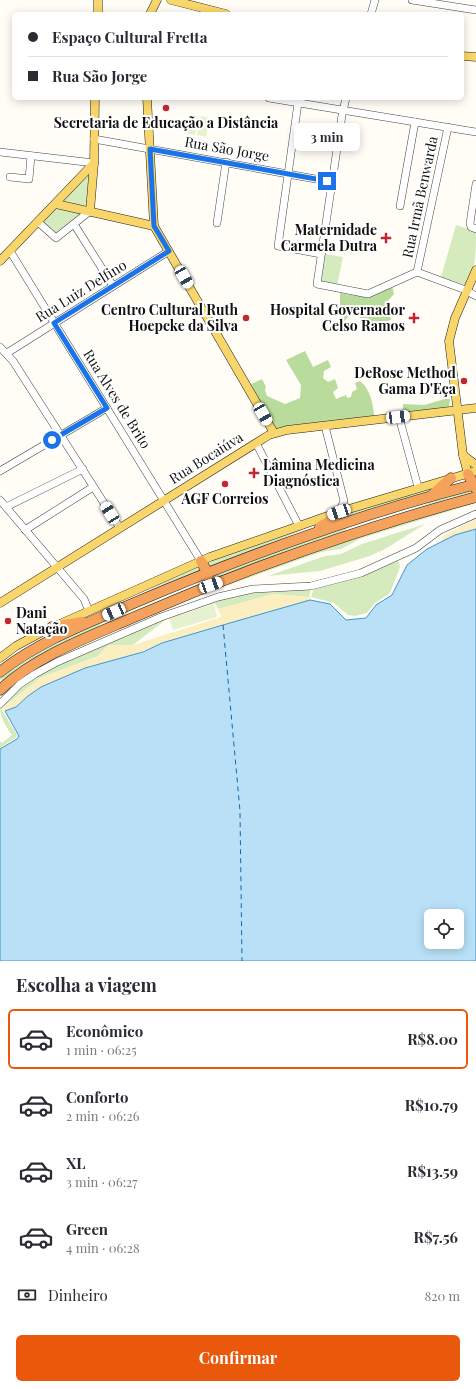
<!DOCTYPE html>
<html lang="pt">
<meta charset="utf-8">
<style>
:root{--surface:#fff;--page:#f2f2f3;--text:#2b2b33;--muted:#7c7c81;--line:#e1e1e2;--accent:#ea580c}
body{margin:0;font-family:"Playfair Display",serif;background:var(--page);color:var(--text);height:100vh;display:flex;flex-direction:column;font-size:15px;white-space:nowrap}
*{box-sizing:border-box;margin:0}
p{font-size:13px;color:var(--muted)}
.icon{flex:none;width:22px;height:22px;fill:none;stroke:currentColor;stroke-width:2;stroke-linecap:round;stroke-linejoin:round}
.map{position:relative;height:961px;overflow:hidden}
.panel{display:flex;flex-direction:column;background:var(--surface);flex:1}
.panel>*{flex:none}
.guide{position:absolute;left:12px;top:12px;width:452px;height:88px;border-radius:6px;box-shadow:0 2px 10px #0003;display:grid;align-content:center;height:88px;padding:0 16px;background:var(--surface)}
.tools{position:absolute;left:424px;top:909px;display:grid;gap:8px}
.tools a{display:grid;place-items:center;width:40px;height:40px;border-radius:6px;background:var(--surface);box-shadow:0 2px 10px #0003;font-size:20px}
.end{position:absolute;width:18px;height:18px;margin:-9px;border:5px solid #1a73e8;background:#fff;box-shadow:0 0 0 2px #fff}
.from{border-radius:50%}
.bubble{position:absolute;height:28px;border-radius:6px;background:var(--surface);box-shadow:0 2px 10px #0003;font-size:13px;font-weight:700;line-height:28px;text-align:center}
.car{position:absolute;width:12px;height:24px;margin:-12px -6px;border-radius:5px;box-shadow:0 0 3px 1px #0007;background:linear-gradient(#fff 24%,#345 0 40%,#fff 0 76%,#345 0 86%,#fff 0)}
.guide b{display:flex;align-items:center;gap:14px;height:38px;font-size:15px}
.guide b+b{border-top:1px solid var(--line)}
.guide i{width:10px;height:10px;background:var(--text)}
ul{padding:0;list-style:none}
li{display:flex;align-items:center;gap:12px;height:60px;margin:0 8px 6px;padding:0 8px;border:2px solid transparent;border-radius:6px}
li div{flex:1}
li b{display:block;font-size:15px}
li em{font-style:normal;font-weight:700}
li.on{border-color:var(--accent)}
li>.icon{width:36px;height:36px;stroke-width:1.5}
h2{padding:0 16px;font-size:18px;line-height:48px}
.pay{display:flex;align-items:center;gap:10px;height:44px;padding:0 16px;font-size:15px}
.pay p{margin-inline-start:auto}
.cta{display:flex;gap:8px;margin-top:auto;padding:8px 16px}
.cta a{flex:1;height:46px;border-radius:6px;background:var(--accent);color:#fff;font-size:16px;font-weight:700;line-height:46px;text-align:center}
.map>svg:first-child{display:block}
.green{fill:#d5ebbd}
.forest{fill:#b9dc9c}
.sand{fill:#fbeec1}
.pitch{fill:#e6f2cf}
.water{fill:#b9e0f7;stroke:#3f96cf;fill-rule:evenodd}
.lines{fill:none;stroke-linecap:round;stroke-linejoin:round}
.ferry{stroke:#1768a6;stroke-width:1;stroke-dasharray:5 4;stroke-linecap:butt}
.minor-casing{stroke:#444;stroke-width:8}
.major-casing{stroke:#222;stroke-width:9}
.highway-casing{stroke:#222;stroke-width:11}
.minor{stroke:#fff;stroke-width:7}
.major{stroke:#f9d66b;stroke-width:8}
.highway{stroke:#f5a25d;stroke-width:10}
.route{stroke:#1a73e8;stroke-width:5}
.poi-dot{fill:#c4262e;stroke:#fff;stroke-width:1.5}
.labels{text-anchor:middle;stroke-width:4;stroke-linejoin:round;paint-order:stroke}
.poi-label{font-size:14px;font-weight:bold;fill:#111;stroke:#fff;text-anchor:end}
.street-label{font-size:14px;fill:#111;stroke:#fff}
</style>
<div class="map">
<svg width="476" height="961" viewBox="0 0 476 961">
<rect width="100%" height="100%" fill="#fffdf5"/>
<g class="green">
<polygon points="90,171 88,211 55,234 43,222"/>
<path d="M456 225 476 231C476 248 476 274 466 285L441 277Z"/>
<polygon points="325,254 343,257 337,286 320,283"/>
<polygon points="442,484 430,493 329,525 341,515"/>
<polygon points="471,488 475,494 354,529 425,505 433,500"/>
<polygon points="476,500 476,503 362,538 341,549 321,552 189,599 276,564"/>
<polygon points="317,523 274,543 208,568 206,562"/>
<polygon points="425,524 385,549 370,556 320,571 268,576 325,556 341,554 362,544"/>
<polygon points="347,527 345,531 346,533 215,579 213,574"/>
<path d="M397 561 399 562 400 567 390 593 375 603 367 613 355 616 348 615 334 603 311 597 314 588C343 583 371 574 397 561Z"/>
<polygon points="198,565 201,570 118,601"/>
<polygon points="202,578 203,580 102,623 88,635 4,681 0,680 0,678 31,655 102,621"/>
<path d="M311 589 309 597 273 594 218 609 215 603 168 618 133 645H109L98 656 40 678 1 709 18 736 0 748V741L2 743 12 735C7 728 0 718 0 708 10 673 211 598 250 592 270 589 291 590 311 589Z"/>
</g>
<g class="forest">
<path d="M392 286 394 294 386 303 391 320 371 325 358 316 356 307 342 324 340 313V293C365 298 369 296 392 286Z"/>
<path d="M305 351 313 367 328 360 331 367 324 371 323 378 328 382 335 379 338 388 333 392 336 399 346 395 347 398 351 397 352 392 357 389 355 383 360 381C371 390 373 404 374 417L275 430 251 384 262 379 266 387 265 390 267 396 285 404 300 398 301 385 286 360Z"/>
<polygon points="445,399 450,399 449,408 408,414 403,410 403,404 424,405"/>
</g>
<g class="sand">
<polygon points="476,519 476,529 455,535 440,543 443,536"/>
<polygon points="273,594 311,597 310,600 162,643 20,702 16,707 5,711 2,709 40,678 98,656 109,645 133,645 221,617 218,609"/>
</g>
<g class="pitch">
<polygon points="190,115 199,118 195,135 186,133"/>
<polygon points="201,116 210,118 206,137 197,135"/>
<polygon points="214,604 217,617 173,630 169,618"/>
</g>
<path class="water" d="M476 529V961H0V749L17 739 19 736 5 711 16 707 28 696 41 687 85 668 143 652 162 643 223 625 310 600 330 604 346 620 366 618 376 605 392 595 407 565 427 549 455 535ZM431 916H457V942H431Z"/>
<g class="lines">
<polyline class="ferry" points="223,625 240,811 242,961"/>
<defs>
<g id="minor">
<polyline points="412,0 476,10"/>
<polyline points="371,14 375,0"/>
<polyline points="269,98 476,132"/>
<polyline points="346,98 342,115 317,284 368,294 417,272"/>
<polyline points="298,103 278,246 321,254"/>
<polyline points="94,139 332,182"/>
<polyline points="0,152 94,163"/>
<polyline points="10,177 29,179 31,156"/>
<polyline points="476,184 470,223 471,227 476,229"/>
<polyline points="400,206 415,122"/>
<polyline points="38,222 56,238 90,211"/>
<polyline points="217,223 226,162"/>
<polyline points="74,224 113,286"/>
<polyline points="10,251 201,561"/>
<polyline points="417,272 448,127"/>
<polyline points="417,272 463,289 476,296"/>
<polyline points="0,347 13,361 120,528"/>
<polyline points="7,353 169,251"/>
<polyline points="399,417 418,487"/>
<polyline points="325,426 344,501 339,512"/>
<polyline points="256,443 299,526"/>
<polyline points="0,471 107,408"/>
<polyline points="0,500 84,599 89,611"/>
<polyline points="6,507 83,469"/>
<polyline points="25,530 93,487"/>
<polyline points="0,704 20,684 35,674 57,662 161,617 218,597 253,589 311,586 361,573 416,548 440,530 476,514"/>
</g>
<g id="major">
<polyline points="171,0 226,14"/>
<polyline points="98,14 98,0"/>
<polyline points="150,14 157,0"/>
<polyline points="462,56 476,57"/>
<polyline points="147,98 154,226 274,433"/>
<polyline points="56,204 154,226"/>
<polyline points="90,211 94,163 95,98"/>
<polyline points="0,261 94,163"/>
<polyline points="463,455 476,465"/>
<polyline points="468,474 463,455 449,341 455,318 476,270"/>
<polyline points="0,603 269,435 287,430 476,408"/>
<polyline points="0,658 16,646 42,632 210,557 339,512 476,471"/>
</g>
<g id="highway">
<polyline points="468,474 476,489"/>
<polyline points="433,494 451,478"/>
<polyline points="320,527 333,519 339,512"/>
<polyline points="201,561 207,572 208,577"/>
<polyline points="52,627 82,622"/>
<path d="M0 672C39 641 88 623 134 603 245 556 359 514 476 484"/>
<path d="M0 690C34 657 88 637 132 618 243 570 358 529 476 497"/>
</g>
</defs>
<use href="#minor" class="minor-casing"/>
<use href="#major" class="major-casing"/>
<use href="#highway" class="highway-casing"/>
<use href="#minor" class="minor"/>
<use href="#major" class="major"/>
<use href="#highway" class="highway"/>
</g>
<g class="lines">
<polyline class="route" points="52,440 107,408 54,323 169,251 154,226 150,149 327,181"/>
</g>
<g class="poi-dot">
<circle cx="166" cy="108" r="4"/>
<path d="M384 232h4v4h4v4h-4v4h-4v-4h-4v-4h4z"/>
<circle cx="246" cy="318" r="4"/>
<path d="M412 312h4v4h4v4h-4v4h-4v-4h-4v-4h4z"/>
<circle cx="464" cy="381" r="4"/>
<path d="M252 467h4v4h4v4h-4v4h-4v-4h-4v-4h4z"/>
<circle cx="225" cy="484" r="4"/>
<circle cx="8" cy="621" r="4"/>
</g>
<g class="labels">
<g class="poi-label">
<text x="166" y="128" text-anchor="middle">Secretaria de Educação a Distância</text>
<text x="377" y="235">Maternidade<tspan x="377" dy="16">Carmela Dutra</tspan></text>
<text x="238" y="315">Centro Cultural Ruth<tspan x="238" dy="16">Hoepcke da Silva</tspan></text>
<text x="405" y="315">Hospital Governador<tspan x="405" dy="16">Celso Ramos</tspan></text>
<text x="456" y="378">DeRose Method<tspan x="456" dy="16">Gama D'Eça</tspan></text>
<text x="263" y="470" text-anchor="start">Lâmina Medicina<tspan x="263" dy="16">Diagnóstica</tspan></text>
<text x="225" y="504" text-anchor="middle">AGF Correios</text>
<text x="16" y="618" text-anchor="start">Dani<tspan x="16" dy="16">Natação</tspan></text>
</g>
<g class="street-label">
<text transform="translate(227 149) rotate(10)" y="5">Rua São Jorge</text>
<text transform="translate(420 197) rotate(-78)" y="5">Rua Irmã Benwarda</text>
<text transform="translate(81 291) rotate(-32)" y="5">Rua Luiz Delfino</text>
<text transform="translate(117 399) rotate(58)" y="5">Rua Alves de Brito</text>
<text transform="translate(206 458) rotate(-32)" y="5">Rua Bocaiúva</text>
</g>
</g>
</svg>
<div class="tools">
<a><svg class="icon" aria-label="locate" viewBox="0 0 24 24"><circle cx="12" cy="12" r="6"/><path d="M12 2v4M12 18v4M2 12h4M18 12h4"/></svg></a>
</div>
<i class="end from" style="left:52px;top:440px"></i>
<i class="end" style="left:327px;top:181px"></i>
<div class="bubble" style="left:294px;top:123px;width:66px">3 min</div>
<i class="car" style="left:184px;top:277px;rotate:150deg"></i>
<i class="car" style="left:263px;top:414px;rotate:150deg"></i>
<i class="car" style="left:398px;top:417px;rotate:83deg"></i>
<i class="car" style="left:339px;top:512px;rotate:251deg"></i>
<i class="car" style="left:110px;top:513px;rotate:328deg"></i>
<i class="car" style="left:211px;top:585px;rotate:70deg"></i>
<i class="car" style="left:114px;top:612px;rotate:247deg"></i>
<div class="guide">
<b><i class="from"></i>Espaço Cultural Fretta</b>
<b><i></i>Rua São Jorge</b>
</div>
</div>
<section class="panel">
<h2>Escolha a viagem</h2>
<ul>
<li class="on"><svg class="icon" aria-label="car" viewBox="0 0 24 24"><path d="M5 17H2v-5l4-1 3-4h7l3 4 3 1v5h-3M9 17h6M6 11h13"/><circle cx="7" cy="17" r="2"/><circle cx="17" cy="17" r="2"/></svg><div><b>Econômico</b><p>1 min · 06:25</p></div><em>R$8.00</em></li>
<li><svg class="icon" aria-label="car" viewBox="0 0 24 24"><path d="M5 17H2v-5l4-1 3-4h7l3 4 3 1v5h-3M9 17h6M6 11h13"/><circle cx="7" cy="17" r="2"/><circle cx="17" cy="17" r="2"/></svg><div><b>Conforto</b><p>2 min · 06:26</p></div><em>R$10.79</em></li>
<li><svg class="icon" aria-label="car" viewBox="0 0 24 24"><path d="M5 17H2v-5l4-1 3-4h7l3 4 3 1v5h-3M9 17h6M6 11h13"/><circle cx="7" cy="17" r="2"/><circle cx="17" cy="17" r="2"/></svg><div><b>XL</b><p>3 min · 06:27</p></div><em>R$13.59</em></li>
<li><svg class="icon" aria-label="car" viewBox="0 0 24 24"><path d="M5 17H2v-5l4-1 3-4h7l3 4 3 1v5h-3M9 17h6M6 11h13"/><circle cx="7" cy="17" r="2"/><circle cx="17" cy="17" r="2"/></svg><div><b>Green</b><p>4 min · 06:28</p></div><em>R$7.56</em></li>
</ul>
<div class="pay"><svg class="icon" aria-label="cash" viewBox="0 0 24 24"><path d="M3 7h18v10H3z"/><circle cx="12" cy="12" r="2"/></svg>Dinheiro<p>820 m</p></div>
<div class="cta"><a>Confirmar</a></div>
</section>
